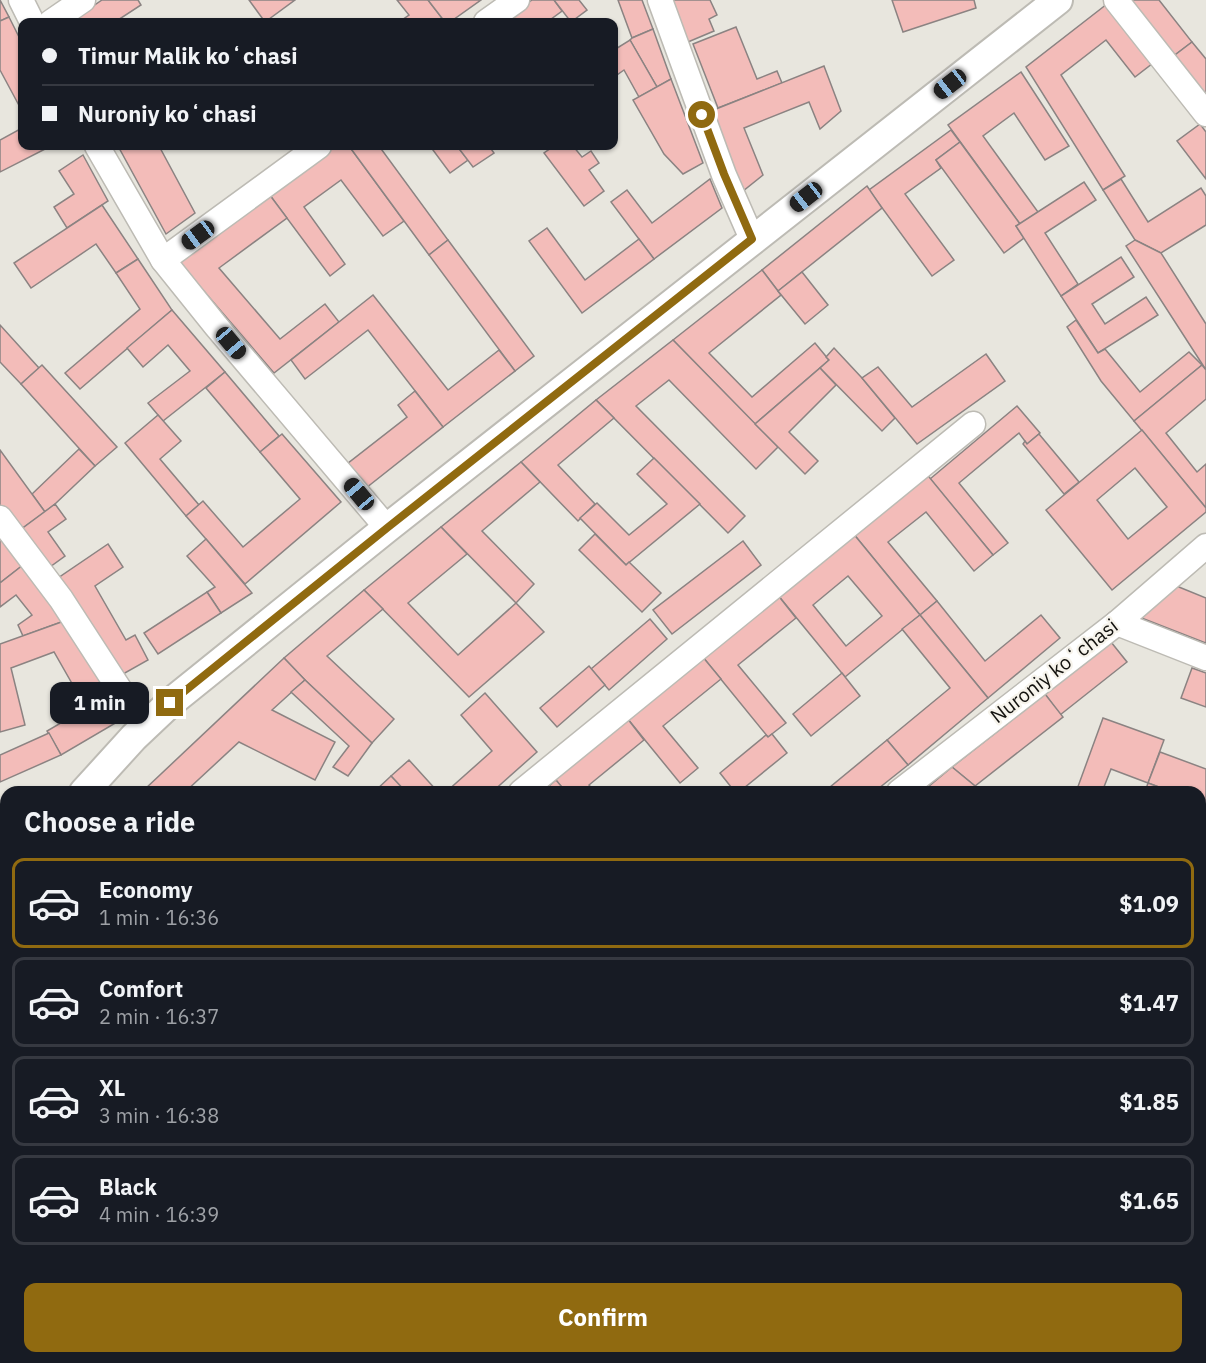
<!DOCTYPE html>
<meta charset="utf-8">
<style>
:root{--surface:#171b24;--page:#242831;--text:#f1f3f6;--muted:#9ea1a6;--line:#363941;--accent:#906a10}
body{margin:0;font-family:"IBM Plex Sans",sans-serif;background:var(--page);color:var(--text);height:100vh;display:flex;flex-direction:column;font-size:22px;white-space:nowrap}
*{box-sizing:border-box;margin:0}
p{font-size:20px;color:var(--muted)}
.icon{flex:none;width:33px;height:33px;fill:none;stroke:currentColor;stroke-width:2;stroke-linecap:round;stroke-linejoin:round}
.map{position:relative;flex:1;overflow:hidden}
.side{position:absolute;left:0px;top:786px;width:1206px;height:578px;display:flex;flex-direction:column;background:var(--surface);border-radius:18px 18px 0 0;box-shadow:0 2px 4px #0004}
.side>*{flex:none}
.top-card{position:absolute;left:18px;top:18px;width:600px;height:132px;border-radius:12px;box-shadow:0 2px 4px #0004;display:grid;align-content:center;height:132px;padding:0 24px;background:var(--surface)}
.end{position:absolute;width:27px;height:27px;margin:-14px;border:8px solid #906a10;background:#fff;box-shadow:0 0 0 3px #fff}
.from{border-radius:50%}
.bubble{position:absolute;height:42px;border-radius:12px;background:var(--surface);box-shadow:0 2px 4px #0004;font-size:20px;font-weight:700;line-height:42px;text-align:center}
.car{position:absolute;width:18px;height:36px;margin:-18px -9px;border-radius:8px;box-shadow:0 0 4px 2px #0007;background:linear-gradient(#222 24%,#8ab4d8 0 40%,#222 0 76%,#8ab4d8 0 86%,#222 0)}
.top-card b{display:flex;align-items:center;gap:21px;height:57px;font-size:22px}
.top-card b+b{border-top:2px solid var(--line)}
.top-card i{width:15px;height:15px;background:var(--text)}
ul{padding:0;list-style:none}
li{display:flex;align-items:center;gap:18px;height:90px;margin:0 12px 9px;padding:0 12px;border:3px solid var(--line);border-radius:12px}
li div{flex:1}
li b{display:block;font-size:22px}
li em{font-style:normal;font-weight:700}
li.selected{border-color:var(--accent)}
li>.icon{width:54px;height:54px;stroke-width:1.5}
h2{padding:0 24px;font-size:27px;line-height:72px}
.button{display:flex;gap:12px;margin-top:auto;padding:12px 24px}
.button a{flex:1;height:69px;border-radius:12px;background:var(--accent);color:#fff;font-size:24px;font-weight:700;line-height:69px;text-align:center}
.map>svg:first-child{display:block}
.building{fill:#f3bcb9;stroke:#8b8382;stroke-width:1.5;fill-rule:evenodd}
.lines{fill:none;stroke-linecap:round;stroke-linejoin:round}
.service-casing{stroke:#bdbbb4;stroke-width:15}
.minor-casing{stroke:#bdbbb4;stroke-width:27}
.tertiary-casing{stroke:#bdbbb4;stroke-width:32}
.secondary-casing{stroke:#bdbbb4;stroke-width:36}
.service{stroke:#fff;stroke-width:12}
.minor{stroke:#fff;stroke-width:24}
.tertiary{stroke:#fff;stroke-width:28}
.secondary{stroke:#fcd0d4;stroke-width:33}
.route{stroke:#906a10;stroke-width:8}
.labels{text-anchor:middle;stroke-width:4.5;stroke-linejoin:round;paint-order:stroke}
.street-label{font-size:20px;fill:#12110e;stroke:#f6f3eb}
</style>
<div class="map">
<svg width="1206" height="1363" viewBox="0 0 1206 1363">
<rect width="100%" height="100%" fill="#e8e6de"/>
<g class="building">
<polygon points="0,0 9,17 0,21"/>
<polygon points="102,0 138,0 141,5 115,22 70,22"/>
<polygon points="249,0 295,0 265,22"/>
<polygon points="397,0 428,0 445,22 399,22 409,15"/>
<polygon points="428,0 481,0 450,22 445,22"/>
<polygon points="532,0 554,0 562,11 547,22 501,22"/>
<polygon points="554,0 579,0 587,10 571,22"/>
<polygon points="618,0 642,0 653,29 632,38"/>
<polygon points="672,0 710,0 717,15 709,19 714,31 688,42"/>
<polygon points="892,0 974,0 976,8 903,32"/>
<polygon points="1125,0 1159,0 1192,42 1171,58"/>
<polygon points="1107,4 1153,63 1135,77 1106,40 1061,75 1125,176 1103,190 1026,67"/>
<polygon points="9,17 22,43 22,111 0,70 0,21"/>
<polygon points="736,27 757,79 777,71 782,83 718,108 693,44"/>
<polygon points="653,29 671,79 657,87 630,40 632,38"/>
<polygon points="630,40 657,87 639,97 624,70 614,77 614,50"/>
<polygon points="1192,42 1206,59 1206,103 1171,58"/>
<polygon points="824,66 841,111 820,129 809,102 744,128 763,175 743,191 711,111"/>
<polygon points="1021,72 1069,146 1045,160 1014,113 983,136 1038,212 1020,224 948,125"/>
<polygon points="671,79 703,163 683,174 664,154 633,100"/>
<polygon points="1200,124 1206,132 1206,179 1177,141"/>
<polygon points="22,128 22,146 51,146 0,172 0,140"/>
<polygon points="951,130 960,142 936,160 941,168 905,194 954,260 932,276 869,190"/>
<polygon points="960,142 1020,224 1016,226 1024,238 1004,253 936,160"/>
<polygon points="118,146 159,146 195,213 166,234"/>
<polygon points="335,146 349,146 404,221 383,236 341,180 304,207 345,264 330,276 269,194"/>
<polygon points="349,146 379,146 448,240 429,255"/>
<polygon points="430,146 457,146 468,160 450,173"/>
<polygon points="457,146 489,146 494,153 473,167"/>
<polygon points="554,146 573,146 582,157 591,151 599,163 589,170 604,191 584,206 544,153"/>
<polygon points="83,155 108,201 67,228 54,207 74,194 59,171"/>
<polygon points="710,179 722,208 654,259 611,202 627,190 652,223"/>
<polygon points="1121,179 1148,222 1201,188 1206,196 1206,225 1161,253 1135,240 1103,190"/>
<polygon points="1084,182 1096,200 1045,233 1078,284 1061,296 1016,226"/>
<polygon points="867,186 882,208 778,291 762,270"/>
<polygon points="269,194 287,218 219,268 280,339 325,304 339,322 274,373 178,261"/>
<polygon points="102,205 138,259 116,273 96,244 31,288 14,263"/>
<polygon points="547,228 585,280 639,239 654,259 582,313 529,241"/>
<polygon points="448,240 534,356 515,371 429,255"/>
<polygon points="1135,240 1161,253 1206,324 1206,370 1126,246"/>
<polygon points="1121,257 1134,277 1092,304 1105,324 1146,297 1158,315 1098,353 1061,296"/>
<polygon points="138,259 172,310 80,389 65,373 140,309 116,273"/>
<polygon points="762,270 781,295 709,353 752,397 815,343 829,360 755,424 673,340"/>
<polygon points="802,272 828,305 805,324 778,291"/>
<polygon points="373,295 448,390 499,350 515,371 443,427 368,330 305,379 291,360"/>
<polygon points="172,310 225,372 163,421 148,403 190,371 168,345 143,367 127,348"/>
<polygon points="1076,320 1098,353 1105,349 1140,392 1189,352 1202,365 1134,421 1101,381 1067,327"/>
<polygon points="0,325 39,368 21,384 0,362"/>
<polygon points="673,340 778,447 756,469 669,380 636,406 745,516 728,533 596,400"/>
<polygon points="834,348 862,378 895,418 882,431 820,368 829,360 826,357"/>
<polygon points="986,354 1005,381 917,444 862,378 878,367 912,407"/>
<polygon points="42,365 117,447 95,466 21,384"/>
<polygon points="1202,365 1206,370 1206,399 1166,433 1197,472 1206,464 1206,508 1134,421"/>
<polygon points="820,368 836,385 789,432 818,461 805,474 755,424"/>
<polygon points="225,372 279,436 260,452 206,388"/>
<polygon points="415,391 443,427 366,488 347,464 407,417 398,405"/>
<polygon points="596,400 614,418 558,465 595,504 578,521 521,462"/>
<polygon points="1017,406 1040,433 1027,444 1019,433 959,483 1008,543 993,555 930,479"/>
<polygon points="158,415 181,441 160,459 199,505 186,516 125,443"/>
<path d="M1142 430 1206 508V512L1112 590 1046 510ZM1135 468 1167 507 1128 539 1097 500Z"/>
<polygon points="282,434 341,502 245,584 186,516 203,501 243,547 300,499 260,452"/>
<polygon points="1039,434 1079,482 1064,494 1023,444 1025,441 1027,444"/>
<polygon points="79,449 95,466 55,504 45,512 32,494"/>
<polygon points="0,450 45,512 16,533 0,512"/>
<polygon points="654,458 700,504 626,565 580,518 597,503 629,535 667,504 637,474"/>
<polygon points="521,462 540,482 482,531 534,584 516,603 441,527"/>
<polygon points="925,472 993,555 974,571 926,512 888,542 937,601 920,615 852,532"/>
<polygon points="55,504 66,519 48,532 65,556 43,572 16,533"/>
<polygon points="441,527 467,554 408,603 458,655 516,603 544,632 469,697 364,590"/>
<path d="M852 532 920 615 845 677 777 594ZM848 576 882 616 846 646 813 605Z"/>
<polygon points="595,534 626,565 629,562 661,593 642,612 579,550"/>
<polygon points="0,535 23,565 0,583"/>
<polygon points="206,539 252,593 221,613 207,592 215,587 187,556"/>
<polygon points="743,541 761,565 672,634 653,610"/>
<polygon points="108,544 123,567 95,586 126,640 135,635 148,660 116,678 58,578"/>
<polygon points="23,565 67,620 23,636 18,625 32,615 16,595 0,607 0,583"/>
<polygon points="1174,585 1206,598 1206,643 1139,617"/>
<polygon points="364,590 383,609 327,656 394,719 372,743 305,680 284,658"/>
<polygon points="207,592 221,613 158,654 144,633"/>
<polygon points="777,594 796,618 738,665 786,723 768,737 702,656"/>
<polygon points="937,601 985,661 1041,615 1060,638 988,698 920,615"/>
<polygon points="920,615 988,698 908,765 887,740 950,688 902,629"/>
<polygon points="650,619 667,639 609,690 591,669"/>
<polygon points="67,620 110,694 86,708 54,652 11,668 25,725 0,732 0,644"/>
<polygon points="1111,642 1127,662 1060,715 1045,694"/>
<polygon points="702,656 721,679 663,726 698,768 680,783 627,718"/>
<polygon points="284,658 305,680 272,710 335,742 315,780 239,742 185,792 146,792 144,790"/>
<polygon points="589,666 605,685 557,727 540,708"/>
<polygon points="1192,668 1206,673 1206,707 1181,698"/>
<polygon points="842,673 860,696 811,736 793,714"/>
<polygon points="305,680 372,743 348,776 333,767 349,746 291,692"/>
<polygon points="485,693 537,752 492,792 446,792 492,751 461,715"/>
<polygon points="110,694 124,718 61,755 47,731"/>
<polygon points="1045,694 1063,717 975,786 952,767"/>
<polygon points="627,718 644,740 589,785 595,792 566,792 554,778"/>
<polygon points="1103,718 1164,740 1148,783 1111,769 1102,792 1076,792"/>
<polygon points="49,733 61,755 0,782 0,755"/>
<polygon points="772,734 787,753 739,792 735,792 720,773 766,735 768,737"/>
<polygon points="887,740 908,765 874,792 824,792"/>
<polygon points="1160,752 1206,769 1206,805 1200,803 1200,792 1172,792 1148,783"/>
<polygon points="409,760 438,792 406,792 391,776"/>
<polygon points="952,767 975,786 972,792 922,792"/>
<polygon points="391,776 406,792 374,792"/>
<polygon points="556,780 566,792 542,792"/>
<polygon points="1148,783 1172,792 1145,792"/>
<polygon points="1200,803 1206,805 1206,856 1200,872"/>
<polygon points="1200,912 1206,914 1206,943 1200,941"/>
<polygon points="1200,979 1206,981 1206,1073 1200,1089 1200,1021 1205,1009 1200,1007"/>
<polygon points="0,983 6,986 6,1013 0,1010"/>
<polygon points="0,1056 6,1063 6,1091 0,1084"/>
<polygon points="1206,1073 1206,1100 1200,1098 1200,1089"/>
<polygon points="6,1179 6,1214 0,1207 0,1184"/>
<polygon points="1200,1216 1206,1218 1206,1251 1200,1249"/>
<polygon points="0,1261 6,1272 6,1284 0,1287"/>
<polygon points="6,1284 6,1312 0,1316 0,1287"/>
<polygon points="0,1343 6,1352 6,1358 9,1358 13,1363 0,1363"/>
<polygon points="172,1358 285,1358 276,1363 163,1363"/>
<polygon points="365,1358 490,1358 502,1363 378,1363"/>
<polygon points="834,1358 866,1358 861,1363 828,1363"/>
<polygon points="990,1358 1009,1358 1025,1363 988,1363"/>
</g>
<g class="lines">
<defs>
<polyline id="service" points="1200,1287 1206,1289"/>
<g id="minor">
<polyline points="21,0 32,22"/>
<polyline points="660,0 724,175 752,239"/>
<polyline points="1116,0 1206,114"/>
<polyline points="51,22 83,0"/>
<polyline points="486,22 517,0"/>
<polyline points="97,146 163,260 216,326 387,528"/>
<polyline points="163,260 319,146"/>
<polyline points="0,518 61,599 144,727"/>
<polyline points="1117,623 1206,658"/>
<polyline points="521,792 973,424"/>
<polyline points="899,792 1117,623 1206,546"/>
<polyline points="1200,961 1206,963"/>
</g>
<g id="tertiary">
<polyline points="84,792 134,737 170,703 387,528 1058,0"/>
<polyline points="0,897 6,890"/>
<polyline points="795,1363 800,1358"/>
</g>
<g id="secondary">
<polyline points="0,829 6,827"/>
<polyline points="0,918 6,920"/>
<polyline points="1164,1358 1179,1363"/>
</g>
</defs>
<use href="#service" class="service-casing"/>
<use href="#minor" class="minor-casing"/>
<use href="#tertiary" class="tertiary-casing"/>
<use href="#secondary" class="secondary-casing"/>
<use href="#service" class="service"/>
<use href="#minor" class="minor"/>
<use href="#tertiary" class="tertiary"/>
<use href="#secondary" class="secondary"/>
</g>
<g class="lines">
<polyline class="route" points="170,703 387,528 752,239 724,174 702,115"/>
</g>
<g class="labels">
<g class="street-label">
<text transform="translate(1054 671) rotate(-38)" y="7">Nuroniy koʻchasi</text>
</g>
</g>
</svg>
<i class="end from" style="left:702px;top:115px"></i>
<i class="end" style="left:170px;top:703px"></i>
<div class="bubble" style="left:50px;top:682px;width:99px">1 min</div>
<i class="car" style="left:950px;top:84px;rotate:232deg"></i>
<i class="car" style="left:806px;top:197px;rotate:232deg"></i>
<i class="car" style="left:198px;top:235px;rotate:234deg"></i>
<i class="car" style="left:231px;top:343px;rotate:140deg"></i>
<i class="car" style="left:359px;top:494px;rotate:320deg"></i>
<div class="top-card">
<b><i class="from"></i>Timur Malik koʻchasi</b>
<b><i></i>Nuroniy koʻchasi</b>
</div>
<section class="side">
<h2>Choose a ride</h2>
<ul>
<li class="selected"><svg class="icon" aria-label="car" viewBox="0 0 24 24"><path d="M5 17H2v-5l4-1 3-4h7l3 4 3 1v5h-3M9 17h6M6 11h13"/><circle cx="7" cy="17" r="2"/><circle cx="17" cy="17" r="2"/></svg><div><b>Economy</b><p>1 min · 16:36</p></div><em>$1.09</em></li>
<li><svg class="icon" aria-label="car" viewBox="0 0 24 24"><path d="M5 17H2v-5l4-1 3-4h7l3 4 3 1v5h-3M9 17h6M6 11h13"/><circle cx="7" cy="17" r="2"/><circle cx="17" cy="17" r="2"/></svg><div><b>Comfort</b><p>2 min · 16:37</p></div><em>$1.47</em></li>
<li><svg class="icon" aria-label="car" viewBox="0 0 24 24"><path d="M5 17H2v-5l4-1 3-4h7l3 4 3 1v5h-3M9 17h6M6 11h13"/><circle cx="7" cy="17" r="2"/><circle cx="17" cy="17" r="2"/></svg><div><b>XL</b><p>3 min · 16:38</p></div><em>$1.85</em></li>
<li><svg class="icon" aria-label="car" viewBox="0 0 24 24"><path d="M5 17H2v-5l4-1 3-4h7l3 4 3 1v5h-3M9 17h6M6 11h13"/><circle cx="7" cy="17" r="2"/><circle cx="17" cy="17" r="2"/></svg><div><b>Black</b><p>4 min · 16:39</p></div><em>$1.65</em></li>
</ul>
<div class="button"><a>Confirm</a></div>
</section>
</div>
